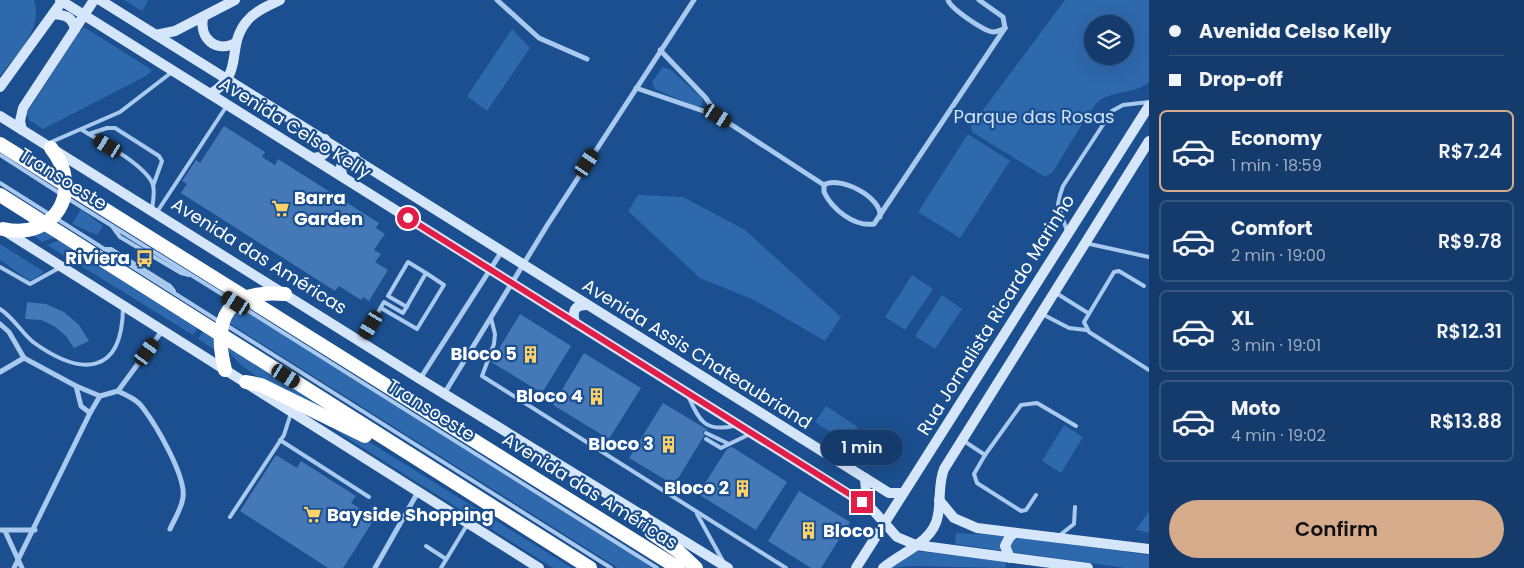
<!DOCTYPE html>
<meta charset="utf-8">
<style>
:root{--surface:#143b6b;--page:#214673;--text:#f1f3f6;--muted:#9dadc1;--line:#33557e;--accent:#d6ab8b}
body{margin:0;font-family:Poppins,sans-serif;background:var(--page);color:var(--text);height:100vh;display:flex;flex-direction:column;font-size:19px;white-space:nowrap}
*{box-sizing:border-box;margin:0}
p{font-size:16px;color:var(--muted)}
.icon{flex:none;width:28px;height:28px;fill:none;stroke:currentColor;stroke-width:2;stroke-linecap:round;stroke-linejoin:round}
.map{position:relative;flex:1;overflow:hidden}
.panel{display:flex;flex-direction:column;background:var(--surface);width:375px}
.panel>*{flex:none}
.top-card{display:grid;align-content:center;height:110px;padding:0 20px;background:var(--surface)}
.controls{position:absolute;left:1084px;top:15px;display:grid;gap:10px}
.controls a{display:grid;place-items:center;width:50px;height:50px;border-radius:50%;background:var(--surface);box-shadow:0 5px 20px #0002,0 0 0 1px var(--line);font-size:25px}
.end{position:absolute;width:22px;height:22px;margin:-11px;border:6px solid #e11d48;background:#fff;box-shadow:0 0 0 2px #fff}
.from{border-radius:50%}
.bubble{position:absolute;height:35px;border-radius:18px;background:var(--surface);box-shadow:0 5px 20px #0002,0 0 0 1px var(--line);font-size:16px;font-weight:600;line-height:35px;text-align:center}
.car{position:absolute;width:15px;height:30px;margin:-15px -8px;border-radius:6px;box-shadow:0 0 4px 1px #0007;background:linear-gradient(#222 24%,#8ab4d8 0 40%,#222 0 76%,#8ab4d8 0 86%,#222 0)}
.top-card b{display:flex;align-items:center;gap:18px;height:48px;font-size:19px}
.top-card b+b{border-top:1px solid var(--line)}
.top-card i{width:12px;height:12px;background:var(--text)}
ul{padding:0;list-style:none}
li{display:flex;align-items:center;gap:15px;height:82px;margin:0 10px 8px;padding:0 10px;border:2px solid var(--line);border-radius:8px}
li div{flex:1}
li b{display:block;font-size:19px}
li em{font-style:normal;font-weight:600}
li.current{border-color:var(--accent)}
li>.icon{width:45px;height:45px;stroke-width:1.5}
.primary-button{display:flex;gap:10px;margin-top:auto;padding:10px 20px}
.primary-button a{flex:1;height:58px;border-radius:30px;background:var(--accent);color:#111;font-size:20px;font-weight:600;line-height:58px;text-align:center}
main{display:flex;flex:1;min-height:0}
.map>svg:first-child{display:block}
.green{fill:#2e69ad;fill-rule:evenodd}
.building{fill:#4478b7}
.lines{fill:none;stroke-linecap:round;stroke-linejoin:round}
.lane{stroke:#a9c9ee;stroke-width:4}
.street{stroke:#a9c9ee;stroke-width:5}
.secondary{stroke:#d6e6fa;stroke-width:10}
.highway{stroke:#fff;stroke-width:14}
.route{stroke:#e11d48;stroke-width:6}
.labels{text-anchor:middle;stroke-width:4.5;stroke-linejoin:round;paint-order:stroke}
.park-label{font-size:18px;fill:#cfe3fa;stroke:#1b4f8f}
.street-label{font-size:18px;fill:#fff;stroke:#1b4f8f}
.poi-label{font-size:18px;font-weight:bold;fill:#fff;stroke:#1b4f8f;text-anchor:end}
</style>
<main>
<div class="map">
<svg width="1149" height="568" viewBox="0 0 1149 568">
<rect width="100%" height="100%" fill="#1b4f8f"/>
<g class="green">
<path d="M0 0H34C44 29 16 54 0 76Z"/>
<polygon points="124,0 146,0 148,1 142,11"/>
<path d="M1065 0H1149V82C1133 95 1114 90 1099 101 1091 107 1061 159 1053 172L1045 177 972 132 971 126ZM1092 24H1125V56H1092Z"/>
<polygon points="84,27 152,70 146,76 43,129 29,120 27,113 76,36"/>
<polygon points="512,29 530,48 487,111 467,96"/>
<polygon points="663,67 671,70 702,98 702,105 696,107 655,89 652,82"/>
<polygon points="968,134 1010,161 960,238 918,212"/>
<polygon points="638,195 683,197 745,230 841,317 825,341 754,300 700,278 628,211"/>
<polygon points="81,209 103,226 97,235 72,224"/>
<polygon points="45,231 55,237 42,242 31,234"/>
<polygon points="61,240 198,328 193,335 47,245"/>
<polygon points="0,244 43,271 43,273 30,281 0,260"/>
<polygon points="912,275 933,289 905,330 885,317"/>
<polygon points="942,295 962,309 935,349 915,336"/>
<polygon points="239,307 644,561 652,568 618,568 229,323"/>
<polygon points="203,331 213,336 215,350 198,339"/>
<path d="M231 348 344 419C314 405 241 377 228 349Z"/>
<polygon points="826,406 858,427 847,443 815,422"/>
<polygon points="321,418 350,430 572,568 553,568 344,436"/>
<polygon points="1064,425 1083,437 1061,473 1042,461"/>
<polygon points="1149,511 1149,533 1136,530"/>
<polygon points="956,533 1010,536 1149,555 1149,568 1125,568 955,544"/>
<polygon points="915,551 1007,560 1005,568 914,566 889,568"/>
</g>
<g class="building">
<polygon points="224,126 265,152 262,157 275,165 278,159 379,223 376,228 385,234 374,250 381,254 375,262 388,270 369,301 363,297 361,300 339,286 335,291 181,193 187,184 182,181 196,160 200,163"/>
<polygon points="27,302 46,304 64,312 79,325 89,341 74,348 66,336 54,326 41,320 25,319"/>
<polygon points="520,314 571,346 542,393 491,362"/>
<polygon points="584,353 641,388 609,439 553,405"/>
<polygon points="663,403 708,430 703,431 704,436 674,485 629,458"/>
<polygon points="732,447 787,482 756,530 698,494 727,449"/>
<polygon points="276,455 297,468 301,461 326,477 356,496 351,503 375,518 343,568 328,568 240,511"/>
<polygon points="799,491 850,522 821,568 811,568 768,541"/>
</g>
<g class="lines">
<g class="lane">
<path d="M82 130C99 140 147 166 153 185 155 192 153 202 152 209"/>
<polyline points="89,134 107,128 115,128 159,156 162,161 153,186"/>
<polyline points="49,143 120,112 172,72"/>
<polyline points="0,155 61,194"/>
<polyline points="0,183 220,322"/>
<polyline points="67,198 233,301"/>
<polyline points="157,212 226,107"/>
<polyline points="112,226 120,237 181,273 189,275"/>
<polyline points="1067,231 1058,204 1060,195 1063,186 1112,111 1123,105 1149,102"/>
<polyline points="1085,243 1149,257"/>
<polyline points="104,249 111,249 170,286 174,291"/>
<polyline points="0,267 30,284 59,268"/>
<polyline points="1144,286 1119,271 1114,272 1084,322 1089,332 1149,370"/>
<polyline points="1056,293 1088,313"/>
<polyline points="239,305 657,568"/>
<polyline points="407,307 388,296 408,262 426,273"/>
<path d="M0 309C13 317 21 332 33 342 80 376 122 377 123 308"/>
<polyline points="1042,314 1069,328 1086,330"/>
<polyline points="491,318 495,334 494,344 482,376 786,568"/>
<polyline points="226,325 611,568"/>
<polyline points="361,341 384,302 403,313 426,273 444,285 417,329 381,308"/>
<path d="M689 398C700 422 706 432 734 426"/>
<polyline points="706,433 729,444"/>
<polyline points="706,439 721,448 750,434"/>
<polyline points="280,440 369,497"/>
<polyline points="964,441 985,455 974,474 977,483 1021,511 1026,510 1036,495"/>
<polyline points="985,455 1021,405 1037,403 1076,426"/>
<polyline points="697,514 724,563"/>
<polyline points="230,517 284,435 291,413"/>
<polyline points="1060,535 1074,524 1075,507"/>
<polyline points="426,546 446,559"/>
<polyline points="441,568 467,525"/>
</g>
<g class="street">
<polyline points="497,0 539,38 587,59"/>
<path d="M948 0C951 9 984 31 993 32 997 32 1001 30 1005 28"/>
<polyline points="979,0 1003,17 1005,28"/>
<polyline points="660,50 705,97 718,115"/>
<polyline points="636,88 718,116 824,185"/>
<path d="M824 185V192C832 209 854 227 874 224L1005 28"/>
<path d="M824 185C840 175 883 198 880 217"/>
<polyline points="0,324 9,332 24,358 76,386 100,396"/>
<polyline points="0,372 24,358"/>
<polyline points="420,379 502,251"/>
<polyline points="76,386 81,406 90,413"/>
<polyline points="118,391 162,331"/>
<polyline points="444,394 548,224 694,0"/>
<polyline points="0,530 35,530"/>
<polyline points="5,531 22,568"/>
<path d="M14 568 90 413 100 396 118 391C127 396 137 399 143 408 156 425 186 476 183 497 182 508 174 520 170 529"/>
<polyline points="375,568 418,492"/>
</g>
<g class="secondary">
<path d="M60 0C330 170 600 340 871 508L897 537 916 545 1088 568"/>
<polyline points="100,0 865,478 889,493 903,493"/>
<path d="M53 14C65 15 72 16 75 29"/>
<path d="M203 17C199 39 216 53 236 43"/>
<polyline points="156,35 175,31 235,0"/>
<polyline points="0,87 63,0"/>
<path d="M210 94C246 73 225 47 247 21 255 11 268 6 280 0"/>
<polyline points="0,116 420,379 728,568"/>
<polyline points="22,130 20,121 23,108 94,0"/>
<polyline points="313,158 320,157 325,153 325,139"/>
<path d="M343 177C338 164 342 159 355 157"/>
<polyline points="5,231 539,568"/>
<path d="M575 323C572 311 574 305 587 305"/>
<polyline points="853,497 861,496 866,492 865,478"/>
<polyline points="939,500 954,518 977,528 1149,549"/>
<polyline points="1010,558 1005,546 1009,538 1014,533"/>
<polyline points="856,568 1149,106"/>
<path d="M883 568C902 552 934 542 938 515 941 499 938 484 944 469L1149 141"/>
</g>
<g class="highway">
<polyline points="0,144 678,568"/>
<polyline points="0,195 590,568"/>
<path d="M3 229C55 241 85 190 51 148"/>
<path d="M225 370C212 318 227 289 285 294"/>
<polyline points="246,382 261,385 365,436"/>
<polyline points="643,517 652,533 678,551 696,568"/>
</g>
</g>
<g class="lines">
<polyline class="route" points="408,218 862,502"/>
</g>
<defs>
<symbol id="supermarket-bare" viewBox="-9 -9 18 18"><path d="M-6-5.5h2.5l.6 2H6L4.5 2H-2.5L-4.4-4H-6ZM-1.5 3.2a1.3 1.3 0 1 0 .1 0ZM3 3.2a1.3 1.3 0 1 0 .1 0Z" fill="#ffd166" stroke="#1b4f8f" stroke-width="2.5" paint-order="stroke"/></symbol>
<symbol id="bus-bare" viewBox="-9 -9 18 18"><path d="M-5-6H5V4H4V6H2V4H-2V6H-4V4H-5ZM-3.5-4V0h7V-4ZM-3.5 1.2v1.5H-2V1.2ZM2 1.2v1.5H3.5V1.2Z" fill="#ffd166" stroke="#1b4f8f" stroke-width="2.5" paint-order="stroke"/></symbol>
<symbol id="building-bare" viewBox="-9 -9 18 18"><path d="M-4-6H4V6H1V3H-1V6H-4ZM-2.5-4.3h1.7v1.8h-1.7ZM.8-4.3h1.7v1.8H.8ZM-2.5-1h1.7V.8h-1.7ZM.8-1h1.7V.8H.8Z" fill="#ffd166" stroke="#1b4f8f" stroke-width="2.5" paint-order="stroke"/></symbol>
</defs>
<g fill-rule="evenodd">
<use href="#supermarket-bare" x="268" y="196" width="25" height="25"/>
<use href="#bus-bare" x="132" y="246" width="25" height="25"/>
<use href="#building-bare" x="518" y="342" width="25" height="25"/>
<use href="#building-bare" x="584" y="384" width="25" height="25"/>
<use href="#building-bare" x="656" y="432" width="25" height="25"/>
<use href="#building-bare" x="730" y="476" width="25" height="25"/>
<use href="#supermarket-bare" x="300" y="502" width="25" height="25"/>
<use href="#building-bare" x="796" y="518" width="25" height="25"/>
</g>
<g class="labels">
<g class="park-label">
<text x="1034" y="123">Parque das Rosas</text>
</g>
<g class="street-label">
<text transform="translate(295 128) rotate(32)" y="6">Avenida Celso Kelly</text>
<text transform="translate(63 179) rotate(32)" y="6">Transoeste</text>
<text transform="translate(259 256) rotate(32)" y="6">Avenida das Américas</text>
<text transform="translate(996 315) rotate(-58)" y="6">Rua Jornalista Ricardo Marinho</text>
<text transform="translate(697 354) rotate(32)" y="6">Avenida Assis Chateaubriand</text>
<text transform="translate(431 410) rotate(32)" y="6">Transoeste</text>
<text transform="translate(590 491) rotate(32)" y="6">Avenida das Américas</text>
</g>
<g class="poi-label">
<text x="294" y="204" text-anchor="start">Barra<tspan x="294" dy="21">Garden</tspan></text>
<text x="130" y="264">Riviera</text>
<text x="517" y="360">Bloco 5</text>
<text x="583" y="402">Bloco 4</text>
<text x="654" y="450">Bloco 3</text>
<text x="729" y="494">Bloco 2</text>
<text x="327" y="521" text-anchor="start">Bayside Shopping</text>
<text x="823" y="537" text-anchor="start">Bloco 1</text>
</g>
</g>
</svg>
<div class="controls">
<a><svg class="icon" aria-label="layers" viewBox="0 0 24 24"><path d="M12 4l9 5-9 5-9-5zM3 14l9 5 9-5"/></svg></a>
</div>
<i class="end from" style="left:408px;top:218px"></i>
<i class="end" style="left:862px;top:502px"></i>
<div class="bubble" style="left:821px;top:430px;width:82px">1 min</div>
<i class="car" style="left:718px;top:116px;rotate:123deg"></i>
<i class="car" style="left:108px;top:146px;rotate:301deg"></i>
<i class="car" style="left:587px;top:163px;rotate:33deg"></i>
<i class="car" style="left:236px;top:303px;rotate:302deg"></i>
<i class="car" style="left:371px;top:325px;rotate:211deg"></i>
<i class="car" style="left:147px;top:352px;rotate:36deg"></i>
<i class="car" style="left:286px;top:376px;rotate:122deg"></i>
</div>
<section class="panel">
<div class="top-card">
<b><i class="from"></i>Avenida Celso Kelly</b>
<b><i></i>Drop-off</b>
</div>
<ul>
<li class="current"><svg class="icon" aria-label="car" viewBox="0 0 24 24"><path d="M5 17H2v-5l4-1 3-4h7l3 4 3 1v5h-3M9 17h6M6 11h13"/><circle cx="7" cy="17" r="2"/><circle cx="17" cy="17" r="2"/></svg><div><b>Economy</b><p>1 min · 18:59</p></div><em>R$7.24</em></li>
<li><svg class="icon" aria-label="car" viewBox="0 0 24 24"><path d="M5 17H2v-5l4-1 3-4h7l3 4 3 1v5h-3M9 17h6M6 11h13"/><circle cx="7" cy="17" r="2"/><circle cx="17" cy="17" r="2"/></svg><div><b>Comfort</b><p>2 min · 19:00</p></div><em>R$9.78</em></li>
<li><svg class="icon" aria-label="car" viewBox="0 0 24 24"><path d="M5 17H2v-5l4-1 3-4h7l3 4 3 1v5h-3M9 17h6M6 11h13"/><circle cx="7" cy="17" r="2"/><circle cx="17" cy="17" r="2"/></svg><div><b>XL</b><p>3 min · 19:01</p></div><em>R$12.31</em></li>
<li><svg class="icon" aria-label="car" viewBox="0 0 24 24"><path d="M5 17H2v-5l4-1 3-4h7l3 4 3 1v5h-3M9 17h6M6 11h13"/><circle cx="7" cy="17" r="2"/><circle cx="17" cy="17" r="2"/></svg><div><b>Moto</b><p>4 min · 19:02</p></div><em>R$13.88</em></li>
</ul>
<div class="primary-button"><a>Confirm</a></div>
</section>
</main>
